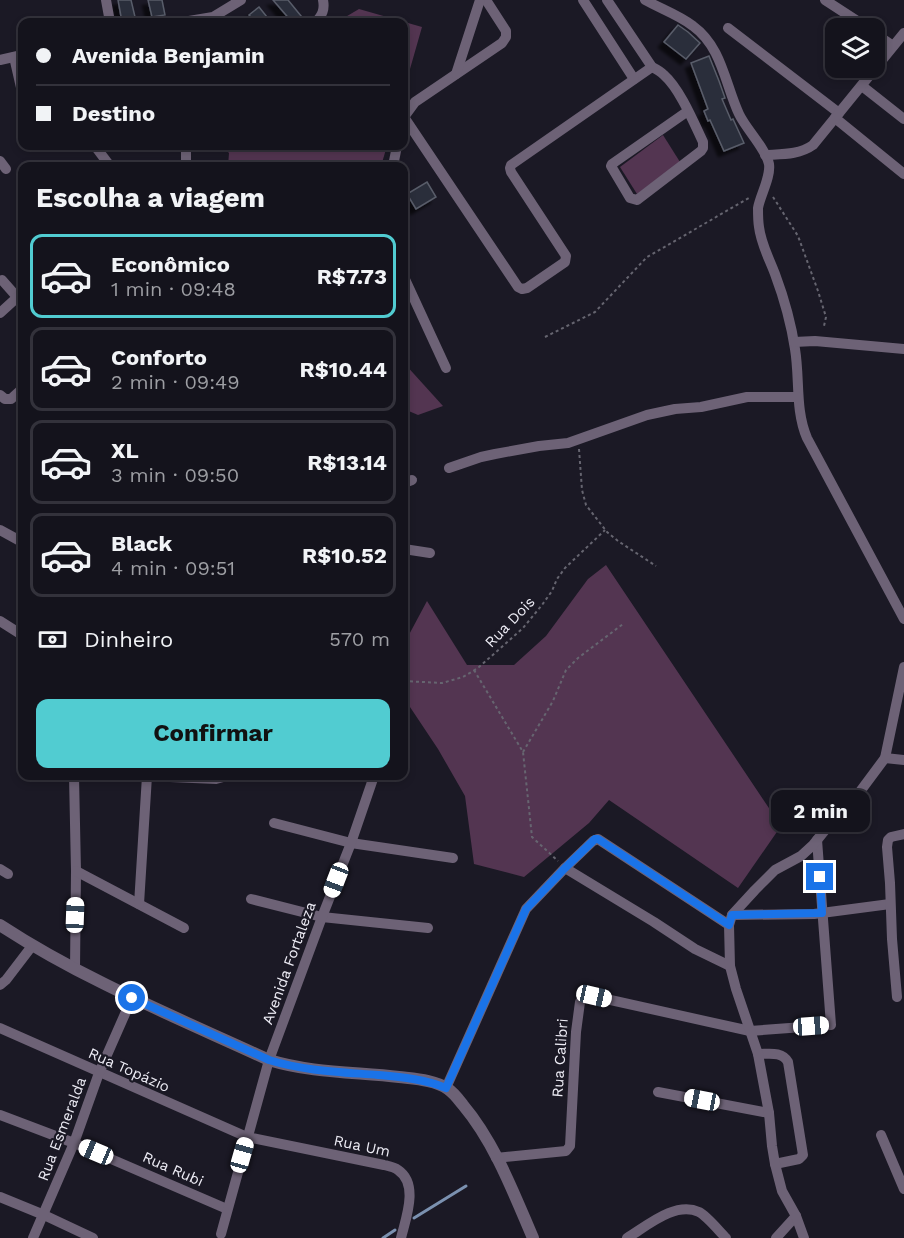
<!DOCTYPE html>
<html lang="pt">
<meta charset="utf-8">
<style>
:root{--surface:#14131c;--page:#1d1c25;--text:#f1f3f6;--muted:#9d9ea3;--line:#33323b;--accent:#51ccd1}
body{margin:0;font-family:"Work Sans",sans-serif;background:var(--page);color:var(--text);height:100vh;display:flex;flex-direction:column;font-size:22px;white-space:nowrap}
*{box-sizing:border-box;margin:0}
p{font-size:20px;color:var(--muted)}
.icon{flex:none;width:33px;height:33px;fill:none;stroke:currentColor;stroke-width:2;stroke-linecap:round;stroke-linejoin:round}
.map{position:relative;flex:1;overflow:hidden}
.panel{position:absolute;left:18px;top:162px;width:390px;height:618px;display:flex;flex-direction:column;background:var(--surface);border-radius:12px;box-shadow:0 3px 9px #0003,0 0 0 2px var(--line)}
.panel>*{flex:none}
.banner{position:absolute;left:18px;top:18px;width:390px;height:132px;border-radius:12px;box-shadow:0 3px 9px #0003,0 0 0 2px var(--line);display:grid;align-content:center;height:132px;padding:0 18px;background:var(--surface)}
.fabs{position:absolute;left:825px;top:18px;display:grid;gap:12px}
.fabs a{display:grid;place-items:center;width:60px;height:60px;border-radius:12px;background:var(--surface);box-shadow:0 3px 9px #0003,0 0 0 2px var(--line);font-size:30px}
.end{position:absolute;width:27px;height:27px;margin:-14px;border:8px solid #1a73e8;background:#fff;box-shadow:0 0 0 3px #fff}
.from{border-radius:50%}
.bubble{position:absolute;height:42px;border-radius:12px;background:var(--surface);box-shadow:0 3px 9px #0003,0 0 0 2px var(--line);font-size:20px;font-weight:700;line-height:42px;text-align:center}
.car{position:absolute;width:18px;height:36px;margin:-18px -9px;border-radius:8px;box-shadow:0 0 4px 2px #0007;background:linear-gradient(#fff 24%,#345 0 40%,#fff 0 76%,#345 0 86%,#fff 0)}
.banner b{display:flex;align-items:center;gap:21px;height:57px;font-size:22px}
.banner b+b{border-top:2px solid var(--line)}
.banner i{width:15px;height:15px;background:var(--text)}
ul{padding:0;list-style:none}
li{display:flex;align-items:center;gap:18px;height:84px;margin:0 12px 9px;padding:0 6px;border:3px solid var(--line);border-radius:12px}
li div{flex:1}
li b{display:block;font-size:22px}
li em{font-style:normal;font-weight:700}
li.active{border-color:var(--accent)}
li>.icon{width:54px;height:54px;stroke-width:1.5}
h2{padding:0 18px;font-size:27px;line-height:72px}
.pay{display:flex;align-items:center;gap:15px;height:66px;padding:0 18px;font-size:22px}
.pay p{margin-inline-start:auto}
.action{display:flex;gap:12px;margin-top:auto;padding:12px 18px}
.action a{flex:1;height:69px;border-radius:12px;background:var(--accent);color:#111;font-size:24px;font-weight:700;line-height:69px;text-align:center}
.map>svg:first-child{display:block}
.green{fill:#533551}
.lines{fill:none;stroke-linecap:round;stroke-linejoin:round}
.stream{stroke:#7b91b0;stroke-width:3}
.building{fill:#2b2e3a;stroke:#595d6a;stroke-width:1.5;filter:url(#shadow)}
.path{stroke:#666570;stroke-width:2;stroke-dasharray:3 3;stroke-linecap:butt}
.minor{stroke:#6d6276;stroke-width:10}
.tertiary{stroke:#6d6276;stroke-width:12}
.route{stroke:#1a73e8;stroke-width:8}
.labels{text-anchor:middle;stroke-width:4.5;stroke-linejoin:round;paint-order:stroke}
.street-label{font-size:15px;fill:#edecf5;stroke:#1b1925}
</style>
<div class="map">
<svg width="904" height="1238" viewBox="0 0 904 1238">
<defs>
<filter id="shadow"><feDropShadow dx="-5.5" dy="5.5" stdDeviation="1.5" flood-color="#0009"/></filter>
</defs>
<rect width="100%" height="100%" fill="#1b1925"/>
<g class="green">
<polygon points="359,9 422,27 404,90 404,22 337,22"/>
<polygon points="663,135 680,162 637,194 620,167"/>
<polygon points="222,146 387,146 381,166 228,166 229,153"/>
<polygon points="404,363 443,406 418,415 404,409"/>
<polygon points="606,565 781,826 738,888 609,800 589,823 524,877 474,864 465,796 438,749 404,698 404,644 427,601 467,665 514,665 546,636 588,579"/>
</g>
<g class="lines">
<g class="stream">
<polyline points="414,1218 466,1186"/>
<polyline points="383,1238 395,1230"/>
</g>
</g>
<g class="building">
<polygon points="118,0 131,0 136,21 122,22"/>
<polygon points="148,0 162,0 165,15 152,17"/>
<polygon points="273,0 288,0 306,22 292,22"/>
<polygon points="259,7 271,22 241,22 250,16 249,15"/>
<polygon points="678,25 688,32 700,43 686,59 664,42"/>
<polygon points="709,56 719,81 725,98 722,99 731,120 733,119 744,143 724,151 710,120 708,121 704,111 708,109 691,63"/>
<polygon points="427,182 436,197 416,209 407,194"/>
</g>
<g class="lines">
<g class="path">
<polyline points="773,197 798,236 818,291 826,317 824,326"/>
<polyline points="545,337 595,312 647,257 749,198"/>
<polyline points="579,449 582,490 586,505 607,532 618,541 656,566"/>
<polyline points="474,670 523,752 532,837 558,861"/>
<polyline points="404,681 442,683 463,677 478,668 523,628 542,605 552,591 557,579 565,568 605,530"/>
<polyline points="523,752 553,701 566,670 578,658 623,624"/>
</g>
<g class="minor">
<polyline points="106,0 110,22"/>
<polyline points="486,0 506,31 506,37 502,43 415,102 404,117 518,287 522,289 527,288 565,262 566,256 511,172 510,168 511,165 652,67"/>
<polyline points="583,0 634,79"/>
<path d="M607 0 652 67C656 69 661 72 664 75 680 89 694 123 703 142V148L701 151 637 200 630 198 611 166 612 164 688 111"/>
<path d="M645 0C661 9 679 15 693 26 722 47 725 84 739 114 746 129 766 149 769 164 771 177 760 196 758 208 758 214 758 221 759 227 761 244 769 258 775 274 784 298 791 323 795 349 800 379 795 410 807 438L904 619"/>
<polyline points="825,0 868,28"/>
<polyline points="183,22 213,17 241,0"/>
<path d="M316 22C322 15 325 10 323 0"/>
<polyline points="728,28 839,113"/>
<polyline points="874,33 893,46"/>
<polyline points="14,57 22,92"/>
<polyline points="0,60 22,55"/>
<polyline points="456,74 480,0"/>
<polyline points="862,86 904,119"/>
<polyline points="835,118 904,174"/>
<polyline points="95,146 110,166"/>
<path d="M765 155C782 154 799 155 813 145L904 33"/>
<polyline points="0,161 6,169"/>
<polyline points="186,166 186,146"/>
<polyline points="393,166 397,146"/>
<polyline points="404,277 446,368"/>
<polyline points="2,280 17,297"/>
<polyline points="0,313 22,293"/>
<polyline points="794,342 815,341 904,349"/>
<polyline points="0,395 5,399 11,399 22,389"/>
<polyline points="449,468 481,457 495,454 539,446 568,443 647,415 675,409 701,407 747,397 798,397"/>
<polyline points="404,483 412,480"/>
<polyline points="0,530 22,542"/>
<polyline points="404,549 430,553"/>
<polyline points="0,621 22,635"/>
<polyline points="885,758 904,760"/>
<polyline points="74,776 76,871 75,969"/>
<polyline points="147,776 216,779 227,776"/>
<polyline points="274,823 351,843 453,858"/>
<polyline points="565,868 593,841 598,839 729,925"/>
<polyline points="0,869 8,874"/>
<polyline points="76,871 184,928"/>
<polyline points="251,899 322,917 428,928"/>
<polyline points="139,904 147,776"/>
<polyline points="732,915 814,914 890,904"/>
<polyline points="0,985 6,980 32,946"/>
<polyline points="897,997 892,939 890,883 887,847 888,840 891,837 904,834"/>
<path d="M0 1028 247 1137 384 1165C388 1166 394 1167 398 1170 419 1184 406 1218 401 1238"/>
<path d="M758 1054C769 1054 782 1051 788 1062L803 1155 799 1159 775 1164"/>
<polyline points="446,1088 526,909 565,868 654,922 695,949 730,966"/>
<polyline points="658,1092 769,1113"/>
<polyline points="0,1115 74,1143 227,1209"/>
<polyline points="881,1135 904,1189"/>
<polyline points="496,1158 566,1151 570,1146 576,1032 580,1002 584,996 588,995 750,1031 831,1025 817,840"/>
<polyline points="0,1197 44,1215 93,1238"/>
<polyline points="221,1234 269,1060 322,917 351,843 374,776"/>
<polyline points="33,1238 74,1143 99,1073 132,998"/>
<path d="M627 1238C647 1226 675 1201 699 1212 707 1216 719 1231 726 1238"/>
<polyline points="776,1238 796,1216"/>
<polyline points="804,1238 796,1216 782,1191 775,1164 772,1146 769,1113 758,1054 736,989 730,966 729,925 732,915 755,890 775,870 801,856 813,845 838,814 856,797 885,758 904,667"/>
</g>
<path class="tertiary" d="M0 925C84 980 178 1018 269 1060 311 1073 356 1072 399 1077 415 1079 435 1080 448 1089 454 1093 459 1100 463 1105 495 1143 514 1194 533 1238"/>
</g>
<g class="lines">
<path class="route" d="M132 998 269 1060C304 1071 341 1072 378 1075 401 1077 425 1079 446 1088L526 909 565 868 595 839H598L729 925 732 915 822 913 820 877"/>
</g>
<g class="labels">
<g class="street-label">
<text transform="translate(510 622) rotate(-46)" y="5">Rua Dois</text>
<text transform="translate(289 963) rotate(-70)" y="5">Avenida Fortaleza</text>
<text transform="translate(560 1058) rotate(-86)" y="5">Rua Calibri</text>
<text transform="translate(129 1070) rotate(24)" y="5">Rua Topázio</text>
<text transform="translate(62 1129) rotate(-69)" y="5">Rua Esmeralda</text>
<text transform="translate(362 1146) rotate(12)" y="5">Rua Um</text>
<text transform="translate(173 1169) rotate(24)" y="5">Rua Rubi</text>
</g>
</g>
</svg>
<div class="fabs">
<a><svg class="icon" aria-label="layers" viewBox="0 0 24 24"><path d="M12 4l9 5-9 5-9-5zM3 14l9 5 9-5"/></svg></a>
</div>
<i class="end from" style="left:132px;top:998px"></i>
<i class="end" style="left:820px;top:877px"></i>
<div class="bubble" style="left:771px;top:790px;width:99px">2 min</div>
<i class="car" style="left:336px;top:880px;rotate:201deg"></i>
<i class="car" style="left:75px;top:915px;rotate:2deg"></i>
<i class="car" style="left:594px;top:996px;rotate:103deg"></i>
<i class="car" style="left:811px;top:1026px;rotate:86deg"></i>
<i class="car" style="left:702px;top:1100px;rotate:281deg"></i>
<i class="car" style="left:96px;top:1152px;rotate:293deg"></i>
<i class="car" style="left:242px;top:1155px;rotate:16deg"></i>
<div class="banner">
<b><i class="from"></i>Avenida Benjamin</b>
<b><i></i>Destino</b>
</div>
<section class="panel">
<h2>Escolha a viagem</h2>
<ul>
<li class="active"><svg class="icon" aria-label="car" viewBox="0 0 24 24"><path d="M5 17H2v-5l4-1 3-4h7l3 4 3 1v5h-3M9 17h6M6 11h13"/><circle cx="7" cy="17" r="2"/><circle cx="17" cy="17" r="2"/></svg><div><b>Econômico</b><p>1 min · 09:48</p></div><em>R$7.73</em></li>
<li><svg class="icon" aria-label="car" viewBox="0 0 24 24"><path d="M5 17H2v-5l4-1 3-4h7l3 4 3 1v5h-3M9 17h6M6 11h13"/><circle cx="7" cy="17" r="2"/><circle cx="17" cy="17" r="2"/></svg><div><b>Conforto</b><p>2 min · 09:49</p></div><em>R$10.44</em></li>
<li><svg class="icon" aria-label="car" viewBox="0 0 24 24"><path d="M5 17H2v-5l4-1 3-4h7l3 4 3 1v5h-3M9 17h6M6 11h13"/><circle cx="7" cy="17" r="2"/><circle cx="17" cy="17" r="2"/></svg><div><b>XL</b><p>3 min · 09:50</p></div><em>R$13.14</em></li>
<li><svg class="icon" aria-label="car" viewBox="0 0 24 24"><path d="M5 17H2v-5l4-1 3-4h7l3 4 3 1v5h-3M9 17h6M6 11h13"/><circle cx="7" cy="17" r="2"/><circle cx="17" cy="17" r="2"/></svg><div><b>Black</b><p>4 min · 09:51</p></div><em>R$10.52</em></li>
</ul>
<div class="pay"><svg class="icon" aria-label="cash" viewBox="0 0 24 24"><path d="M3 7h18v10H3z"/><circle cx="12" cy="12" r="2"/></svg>Dinheiro<p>570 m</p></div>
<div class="action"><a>Confirmar</a></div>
</section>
</div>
